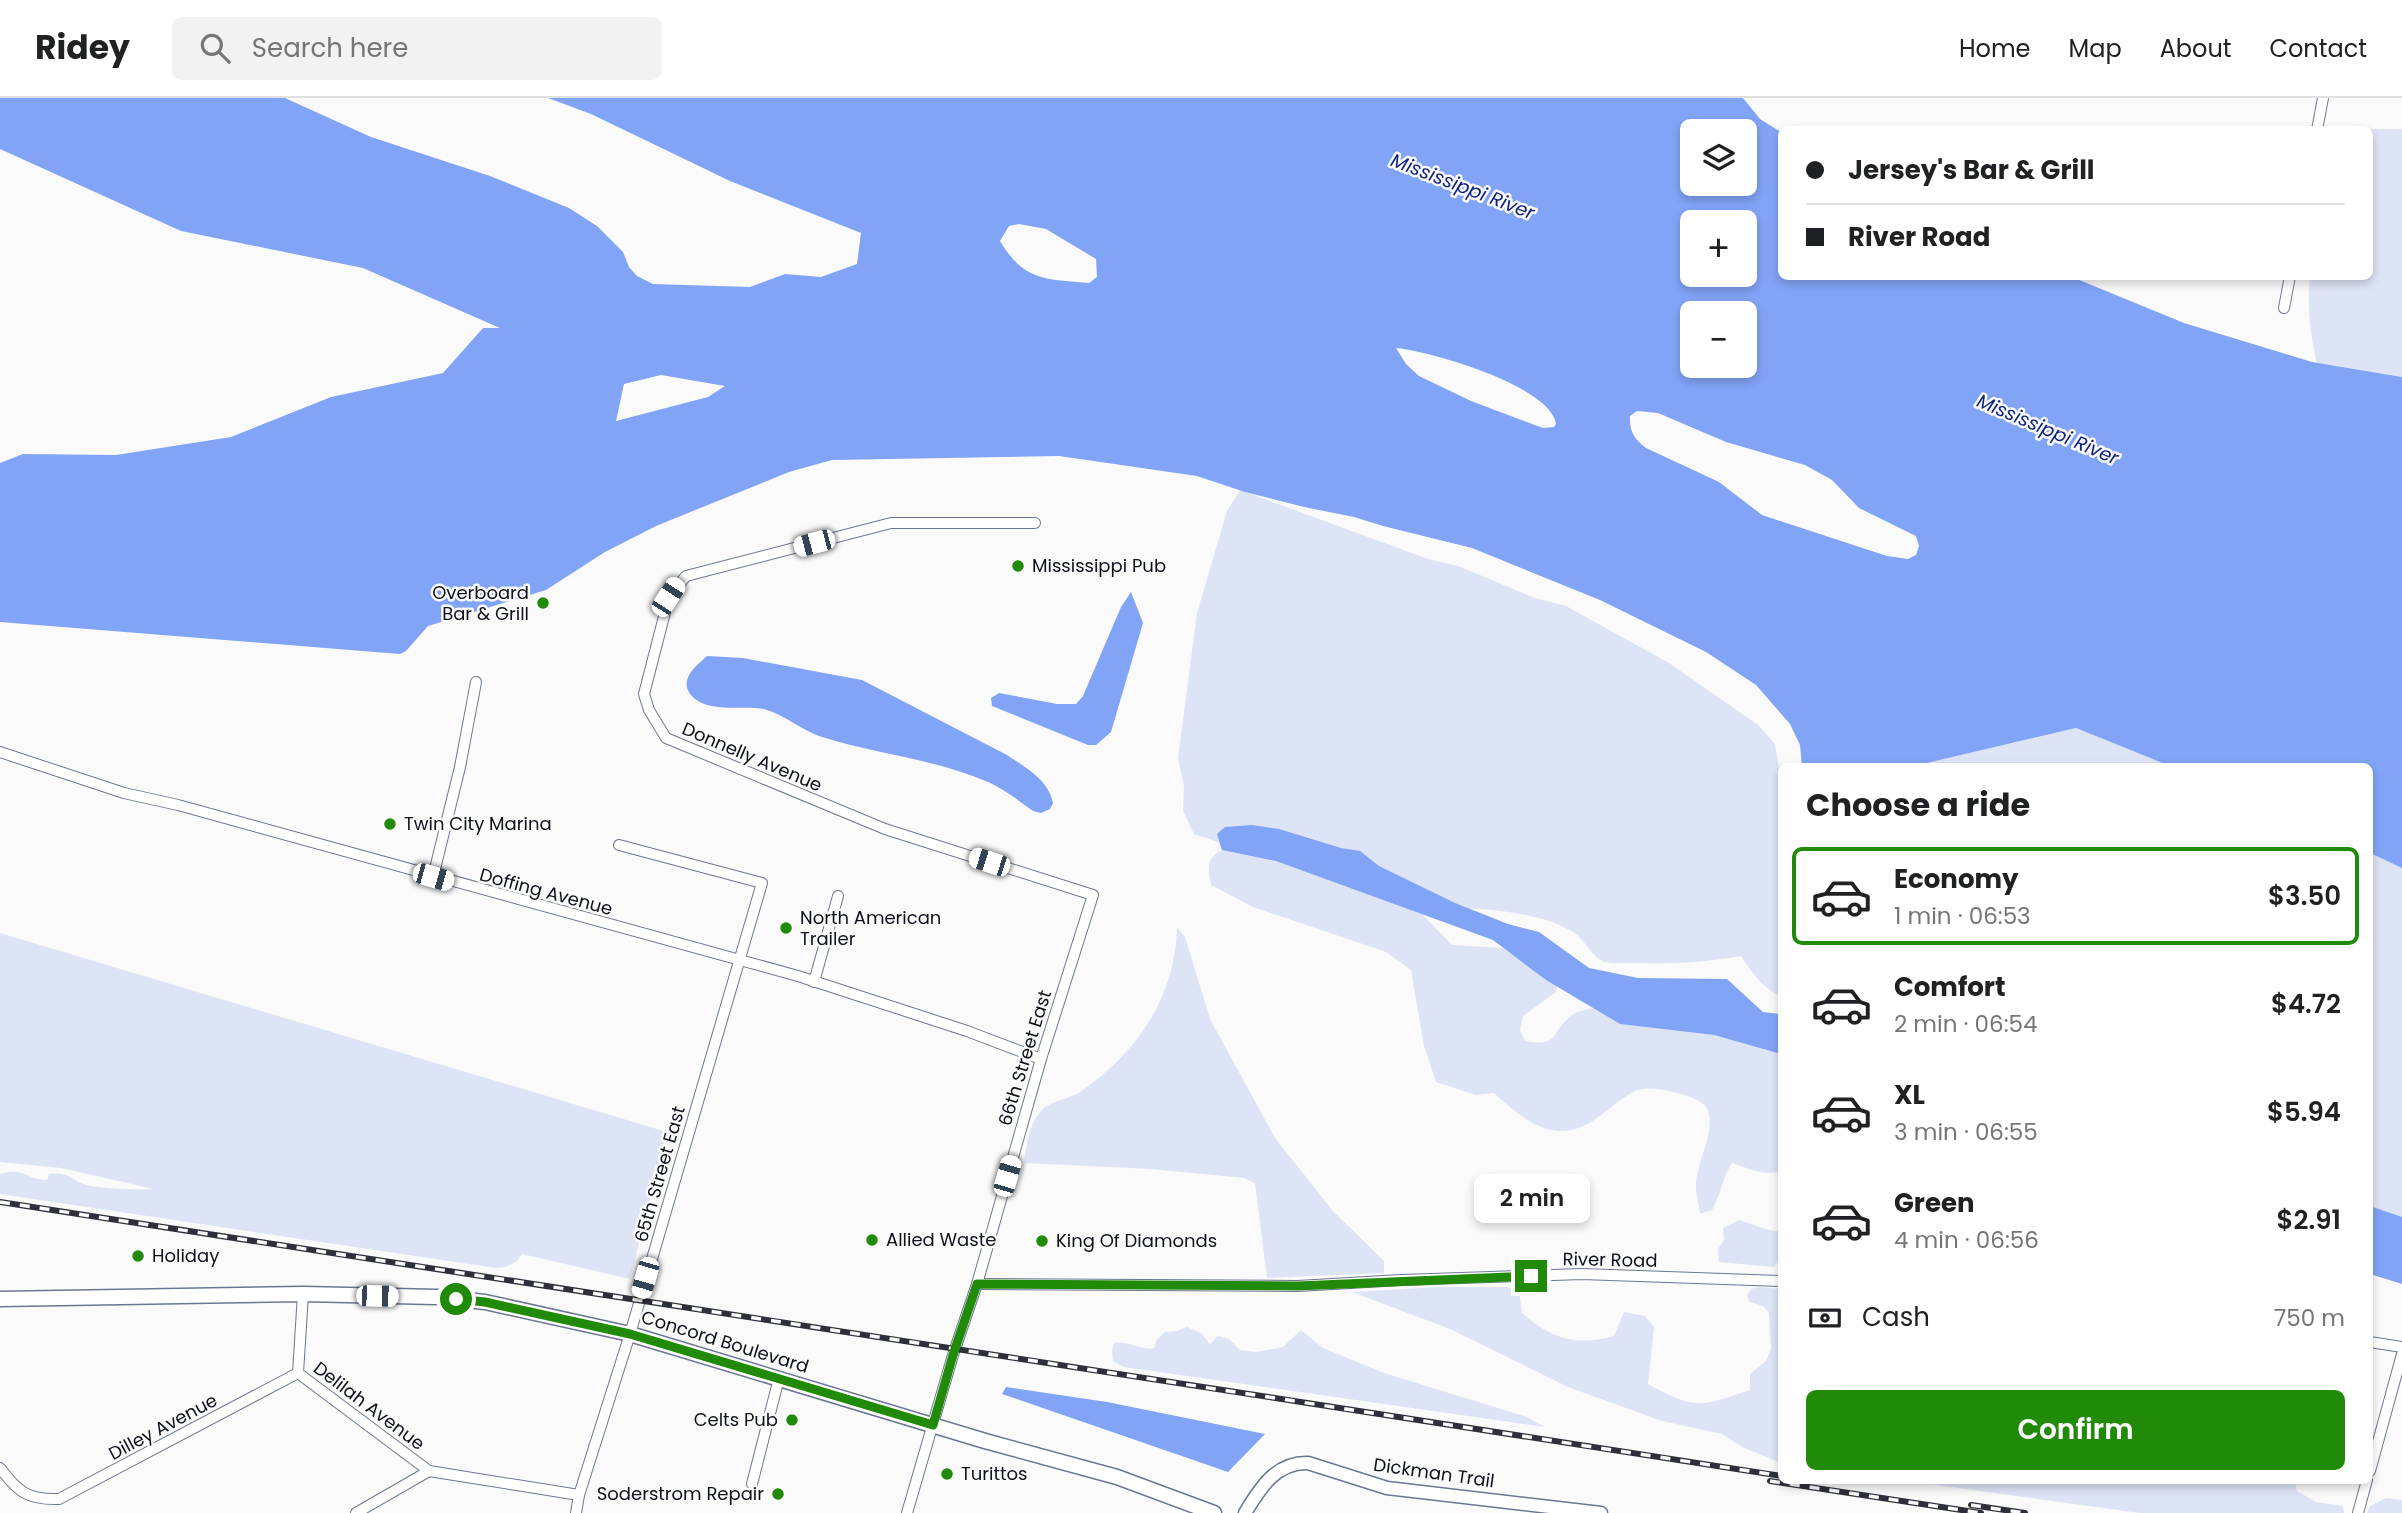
<!DOCTYPE html>
<meta charset="utf-8">
<style>
:root{--surface:#fff;--page:#f2f2f2;--text:#202124;--muted:#757577;--line:#e0e0e0;--accent:#218b09}
body{margin:0;font-family:Poppins,sans-serif;background:var(--page);color:var(--text);height:100vh;display:flex;flex-direction:column;font-size:26px;white-space:nowrap}
*{box-sizing:border-box;margin:0}
p{font-size:23px;color:var(--muted)}
.icon{flex:none;width:38px;height:38px;fill:none;stroke:currentColor;stroke-width:2;stroke-linecap:round;stroke-linejoin:round}
.map{position:relative;flex:1;overflow:hidden}
.panel{position:absolute;left:1778px;top:665px;width:595px;height:721px;display:flex;flex-direction:column;background:var(--surface);border-radius:10px;box-shadow:0 4px 10px #0003}
.panel>*{flex:none}
.banner{position:absolute;left:1778px;top:28px;width:595px;height:154px;border-radius:10px;box-shadow:0 4px 10px #0003;display:grid;align-content:center;height:154px;padding:0 28px;background:var(--surface)}
.buttons{position:absolute;left:1680px;top:21px;display:grid;gap:14px}
.buttons a{display:grid;place-items:center;width:77px;height:77px;border-radius:10px;background:var(--surface);box-shadow:0 4px 10px #0003;font-size:35px}
.end{position:absolute;width:32px;height:32px;margin:-16px;border:9px solid #218b09;background:#fff;box-shadow:0 0 0 4px #fff}
.from{border-radius:50%}
.bubble{position:absolute;height:49px;border-radius:10px;background:var(--surface);box-shadow:0 4px 10px #0003;font-size:23px;font-weight:600;line-height:49px;text-align:center}
.car{position:absolute;width:21px;height:42px;margin:-21px -10px;border-radius:9px;box-shadow:0 0 5px 2px #0007;background:linear-gradient(#fff 24%,#345 0 40%,#fff 0 76%,#345 0 86%,#fff 0)}
.banner b{display:flex;align-items:center;gap:24px;height:66px;font-size:26px}
.banner b+b{border-top:2px solid var(--line)}
.banner i{width:18px;height:18px;background:var(--text)}
ul{padding:0;list-style:none}
li{display:flex;align-items:center;gap:21px;height:98px;margin:0 14px 10px;padding:0 14px;border:4px solid transparent;border-radius:10px}
li div{flex:1}
li b{display:block;font-size:26px}
li em{font-style:normal;font-weight:600}
li.active{border-color:var(--accent)}
li>.icon{width:63px;height:63px;stroke-width:1.5}
h2{padding:0 28px;font-size:32px;line-height:84px}
.pay{display:flex;align-items:center;gap:18px;height:77px;padding:0 28px;font-size:26px}
.pay p{margin-inline-start:auto}
.action{display:flex;gap:14px;margin-top:auto;padding:14px 28px}
.action a{flex:1;height:80px;border-radius:10px;background:var(--accent);color:#fff;font-size:28px;font-weight:600;line-height:80px;text-align:center}
header{display:flex;align-items:center;gap:42px;box-sizing:border-box;height:98px;padding:0 35px;background:var(--surface);border-bottom:2px solid var(--line)}
header strong{font-size:33px}
nav{display:flex;gap:38px;margin-inline-start:auto;font-size:24px}
.search{width:490px;height:63px;background:var(--page);display:flex;align-items:center;gap:18px;box-sizing:border-box;padding:0 24px;border-radius:10px;color:var(--muted);font-size:26px}
.map>svg:first-child{display:block}
.green{fill:#dde4f5}
.water{fill:#82a4f7;fill-rule:evenodd}
.lines{fill:none;stroke-linecap:round;stroke-linejoin:round}
.minor-casing{stroke:#6b7792;stroke-width:12}
.tertiary-casing{stroke:#6b7792;stroke-width:15}
.primary-casing{stroke:#6b7792;stroke-width:17}
.minor{stroke:#fff;stroke-width:10}
.tertiary{stroke:#fff;stroke-width:12}
.primary{stroke:#fff;stroke-width:14}
.rail-casing{stroke:#2d303a;stroke-width:6}
.rail{stroke:#fafafa;stroke-width:3.5;stroke-dasharray:10;stroke-linecap:butt}
.route{stroke:#218b09;stroke-width:9}
.poi-dot{fill:#218b09;stroke:#fafafa;stroke-width:2.5}
.labels{text-anchor:middle;stroke-width:5;stroke-linejoin:round;paint-order:stroke}
.poi-label{font-size:18px;fill:#0d111c;stroke:#fafafa;text-anchor:start}
.street-label{font-size:18px;fill:#0d111c;stroke:#fafafa}
.water-label{font-size:19px;font-style:italic;fill:#0f2381;stroke:#fafafa}
</style>
<header>
<strong>Ridey</strong>
<div class="search"><svg class="icon" aria-label="search" viewBox="0 0 24 24"><circle cx="10" cy="10" r="6"/><path d="M15 15l6 6"/></svg>Search here</div>
<nav><a>Home</a><a>Map</a><a>About</a><a>Contact</a></nav>
</header>
<div class="map">
<svg width="2402" height="1415" viewBox="0 0 2402 1415">
<rect width="100%" height="100%" fill="#fafafa"/>
<g class="green">
<path d="M2359 31H2402V279L2317 265C2310 236 2307 208 2310 179L2370 178V32Z"/>
<path d="M1240 392 1428 461 1458 468 1535 500 1566 508 1669 565 1758 627 1775 646 1781 682V899C1764 891 1751 874 1741 858 1700 865 1670 866 1629 865 1621 865 1609 866 1602 863 1591 857 1585 843 1576 836 1539 810 1457 807 1413 813L1423 817 1452 847 1503 850 1557 888 1556 894 1523 918 1520 932 1525 943C1561 949 1549 935 1571 918 1576 913 1586 912 1593 910L1620 926 1714 937 1781 956V1073C1765 1079 1747 1070 1732 1065 1722 1080 1721 1097 1712 1112L1700 1116C1699 1106 1695 1094 1696 1084 1698 1062 1713 1039 1709 1016 1707 1006 1698 1002 1690 999 1676 994 1646 986 1633 994 1610 1006 1592 1032 1563 1033 1536 1034 1513 1012 1494 995L1476 997 1436 984 1424 948 1411 872 1386 854 1253 809 1211 787C1208 771 1206 760 1222 752L1218 744 1194 736 1183 713 1184 688 1178 660 1197 515 1227 413Z"/>
<polygon points="2076,630 2170,668 1914,668"/>
<polygon points="2370,755 2402,770 2402,1119 2370,1108"/>
<path d="M1177 830 1185 839 1210 921 1275 1040 1333 1113 1384 1163V1175L1267 1180 1255 1085 1244 1080 1151 1071 1024 1065C1026 1048 1029 1027 1040 1014 1051 1001 1070 1002 1083 992 1138 953 1175 899 1177 830Z"/>
<path d="M0 835 667 1034 630 1181 522 1156C515 1167 508 1169 496 1170L0 1096V1076C27 1069 23 1081 47 1082L49 1076C71 1073 73 1085 91 1088 111 1091 134 1092 154 1091L61 1070 0 1064Z"/>
<polygon points="1739,1122 1769,1132 1781,1134 1781,1159 1774,1169 1719,1164 1718,1151 1724,1142 1723,1130"/>
<path d="M1440 1189H1508L1519 1193 1522 1215C1550 1240 1576 1249 1614 1238L1624 1214 1645 1218 1654 1229 1648 1286C1696 1312 1699 1309 1750 1292V1276L1766 1263 1771 1251 1769 1215 1763 1208 1750 1204 1747 1197 1751 1191 1759 1189 1781 1191V1211L1779 1214 1782 1220 1781 1365 1742 1349 1722 1336 1662 1323 1568 1289 1450 1231 1352 1194Z"/>
<path d="M1187 1229 1201 1235 1210 1246 1218 1238 1229 1241 1240 1252 1256 1254 1283 1249 1301 1232 1323 1250 1384 1275 1527 1319 1545 1329 1124 1269 1113 1263 1112 1252 1114 1245C1128 1242 1141 1253 1154 1250L1157 1242 1165 1234 1177 1233Z"/>
<polygon points="1907,1383 2295,1383 2297,1393 2316,1404 2343,1408 2344,1415 2140,1415"/>
<polygon points="2386,1400 2402,1402 2402,1415 2367,1415 2370,1408"/>
</g>
<g class="water">
<path d="M0 0H285L371 39 490 78 569 110 597 128 623 154 629 169 637 178 653 186 750 189 785 176 821 179 857 166 861 135 730 83 591 16 548 0H1743L1760 21 1781 34 1782 178 2072 179 2184 225 2312 264 2402 279V770L2370 755V668H2170L2076 630 1914 668H1802L1800 647 1790 626 1756 587 1706 554 1600 502 1472 450 1383 428 1354 419 1304 409 1245 394 1197 378 1059 358 832 362 789 374 656 428 605 454 546 492 428 528 406 553 400 556 0 524V365L23 356 116 357 231 339 331 299 443 275 483 230H500L363 170 181 133 0 51ZM1692 33H1745V86H1692ZM1745 124V177H1692V124ZM1019 126 1046 131 1096 161 1097 179 1089 185C1045 181 1024 183 1000 143L1009 128ZM1692 215H1745V268H1692ZM1396 250C1430 253 1551 288 1556 326L1554 329 1543 330 1471 303 1419 278 1406 266ZM661 277 725 288 708 299 616 323 624 286ZM1637 313 1658 315 1726 344 1805 367 1832 382 1859 410 1916 438 1919 448 1916 457 1908 461 1887 458 1762 417 1719 384 1646 350C1634 341 1629 332 1630 318Z"/>
<polygon points="1131,494 1143,525 1111,634 1096,647 1088,647 992,608 991,600 999,595 1057,606 1076,606 1083,598 1121,509"/>
<path d="M707 558 743 560 862 582 1007 657C1026 670 1048 681 1053 705L1050 711 1041 715 1033 713C1019 703 1004 691 988 684 935 661 876 656 822 639 802 633 784 616 764 611 743 607 714 615 695 601 676 585 693 570 707 558Z"/>
<polygon points="1252,727 1279,731 1341,750 1360,753 1379,768 1455,805 1508,826 1539,834 1589,870 1638,880 1727,881 1763,914 1781,916 1781,956 1714,937 1620,926 1546,882 1493,842 1276,763 1222,752 1217,736 1225,729"/>
<polygon points="2370,1108 2402,1119 2402,1186 2370,1176"/>
<polygon points="1006,1289 1107,1304 1265,1336 1228,1374 1002,1296"/>
</g>
<g class="lines">
<defs>
<g id="minor">
<polyline points="2317,32 2323,0"/>
<polyline points="2284,210 2290,178"/>
<polyline points="0,654 124,695 178,707 798,878 967,933 1041,961"/>
<polyline points="433,779 460,669 476,584"/>
<polyline points="814,884 838,798"/>
<polyline points="977,1186 1298,1188 1401,1182 1582,1176 1782,1183"/>
<polyline points="303,1196 298,1275 429,1373 579,1397"/>
<polyline points="2370,1244 2402,1249"/>
<path d="M0 1370C18 1394 28 1402 59 1401L298 1275"/>
<polyline points="2370,1373 2402,1256"/>
<polyline points="752,1386 779,1280"/>
<polyline points="356,1415 429,1373"/>
<polyline points="576,1415 579,1397 630,1236 762,785 619,747"/>
<polyline points="907,1415 953,1257 977,1186 1041,961 1093,797 885,731 666,640 649,612 644,596 669,499 686,478 891,425 1035,425"/>
<polyline points="2358,1415 2367,1382"/>
</g>
<path id="tertiary" d="M1245 1415C1260 1390 1276 1364 1308 1365L1387 1390 1601 1415"/>
<polyline id="primary" points="0,1201 303,1196 437,1199 485,1204 630,1236 985,1343 1117,1379 1214,1415"/>
</defs>
<use href="#minor" class="minor-casing"/>
<use href="#tertiary" class="tertiary-casing"/>
<use href="#primary" class="primary-casing"/>
<use href="#minor" class="minor"/>
<use href="#tertiary" class="tertiary"/>
<use href="#primary" class="primary"/>
<defs>
<g id="rail">
<polyline points="0,1104 1782,1378"/>
<polyline points="1770,1383 1981,1415"/>
<polyline points="1971,1407 2025,1415"/>
</g>
</defs>
<use href="#rail" class="rail-casing"/>
<use href="#rail" class="rail"/>
</g>
<g class="lines">
<polyline class="route" points="456,1201 485,1204 630,1236 933,1327 953,1257 977,1186 1298,1188 1531,1178"/>
</g>
<g class="poi-dot">
<circle cx="1018" cy="468" r="7"/>
<circle cx="543" cy="505" r="7"/>
<circle cx="390" cy="726" r="7"/>
<circle cx="786" cy="830" r="7"/>
<circle cx="872" cy="1142" r="7"/>
<circle cx="1042" cy="1143" r="7"/>
<circle cx="138" cy="1158" r="7"/>
<circle cx="792" cy="1322" r="7"/>
<circle cx="947" cy="1376" r="7"/>
<circle cx="778" cy="1396" r="7"/>
</g>
<g class="labels">
<g class="poi-label">
<text x="1032" y="474">Mississippi Pub</text>
<text x="529" y="501" text-anchor="end">Overboard<tspan x="529" dy="21">Bar &amp; Grill</tspan></text>
<text x="404" y="732">Twin City Marina</text>
<text x="800" y="826">North American<tspan x="800" dy="21">Trailer</tspan></text>
<text x="886" y="1148">Allied Waste</text>
<text x="1056" y="1149">King Of Diamonds</text>
<text x="152" y="1164">Holiday</text>
<text x="778" y="1328" text-anchor="end">Celts Pub</text>
<text x="961" y="1382">Turittos</text>
<text x="764" y="1402" text-anchor="end">Soderstrom Repair</text>
</g>
<g class="street-label">
<text transform="translate(752 659) rotate(23)" y="6">Donnelly Avenue</text>
<text transform="translate(546 794) rotate(15)" y="6">Doffing Avenue</text>
<text transform="translate(1025 960) rotate(-73)" y="6">66th Street East</text>
<text transform="translate(660 1076) rotate(-74)" y="6">65th Street East</text>
<text transform="translate(1610 1162) rotate(1)" y="6">River Road</text>
<text transform="translate(725 1244) rotate(17)" y="6">Concord Boulevard</text>
<text transform="translate(369 1308) rotate(37)" y="6">Delilah Avenue</text>
<text transform="translate(163 1329) rotate(-28)" y="6">Dilley Avenue</text>
<text transform="translate(1434 1375) rotate(8)" y="6">Dickman Trail</text>
</g>
<g class="water-label">
<text transform="translate(1463 88) rotate(21)" y="7">Mississippi River</text>
<text transform="translate(2048 331) rotate(23)" y="7">Mississippi River</text>
</g>
</g>
</svg>
<div class="buttons">
<a><svg class="icon" aria-label="layers" viewBox="0 0 24 24"><path d="M12 4l9 5-9 5-9-5zM3 14l9 5 9-5"/></svg></a>
<a>+</a>
<a>−</a>
</div>
<i class="end from" style="left:456px;top:1201px"></i>
<i class="end" style="left:1531px;top:1178px"></i>
<div class="bubble" style="left:1474px;top:1076px;width:116px">2 min</div>
<i class="car" style="left:814px;top:445px;rotate:255deg"></i>
<i class="car" style="left:668px;top:499px;rotate:33deg"></i>
<i class="car" style="left:989px;top:764px;rotate:288deg"></i>
<i class="car" style="left:433px;top:779px;rotate:106deg"></i>
<i class="car" style="left:1007px;top:1078px;rotate:16deg"></i>
<i class="car" style="left:645px;top:1180px;rotate:196deg"></i>
<i class="car" style="left:377px;top:1198px;rotate:91deg"></i>
<div class="banner">
<b><i class="from"></i>Jersey's Bar &amp; Grill</b>
<b><i></i>River Road</b>
</div>
<section class="panel">
<h2>Choose a ride</h2>
<ul>
<li class="active"><svg class="icon" aria-label="car" viewBox="0 0 24 24"><path d="M5 17H2v-5l4-1 3-4h7l3 4 3 1v5h-3M9 17h6M6 11h13"/><circle cx="7" cy="17" r="2"/><circle cx="17" cy="17" r="2"/></svg><div><b>Economy</b><p>1 min · 06:53</p></div><em>$3.50</em></li>
<li><svg class="icon" aria-label="car" viewBox="0 0 24 24"><path d="M5 17H2v-5l4-1 3-4h7l3 4 3 1v5h-3M9 17h6M6 11h13"/><circle cx="7" cy="17" r="2"/><circle cx="17" cy="17" r="2"/></svg><div><b>Comfort</b><p>2 min · 06:54</p></div><em>$4.72</em></li>
<li><svg class="icon" aria-label="car" viewBox="0 0 24 24"><path d="M5 17H2v-5l4-1 3-4h7l3 4 3 1v5h-3M9 17h6M6 11h13"/><circle cx="7" cy="17" r="2"/><circle cx="17" cy="17" r="2"/></svg><div><b>XL</b><p>3 min · 06:55</p></div><em>$5.94</em></li>
<li><svg class="icon" aria-label="car" viewBox="0 0 24 24"><path d="M5 17H2v-5l4-1 3-4h7l3 4 3 1v5h-3M9 17h6M6 11h13"/><circle cx="7" cy="17" r="2"/><circle cx="17" cy="17" r="2"/></svg><div><b>Green</b><p>4 min · 06:56</p></div><em>$2.91</em></li>
</ul>
<div class="pay"><svg class="icon" aria-label="cash" viewBox="0 0 24 24"><path d="M3 7h18v10H3z"/><circle cx="12" cy="12" r="2"/></svg>Cash<p>750 m</p></div>
<div class="action"><a>Confirm</a></div>
</section>
</div>
